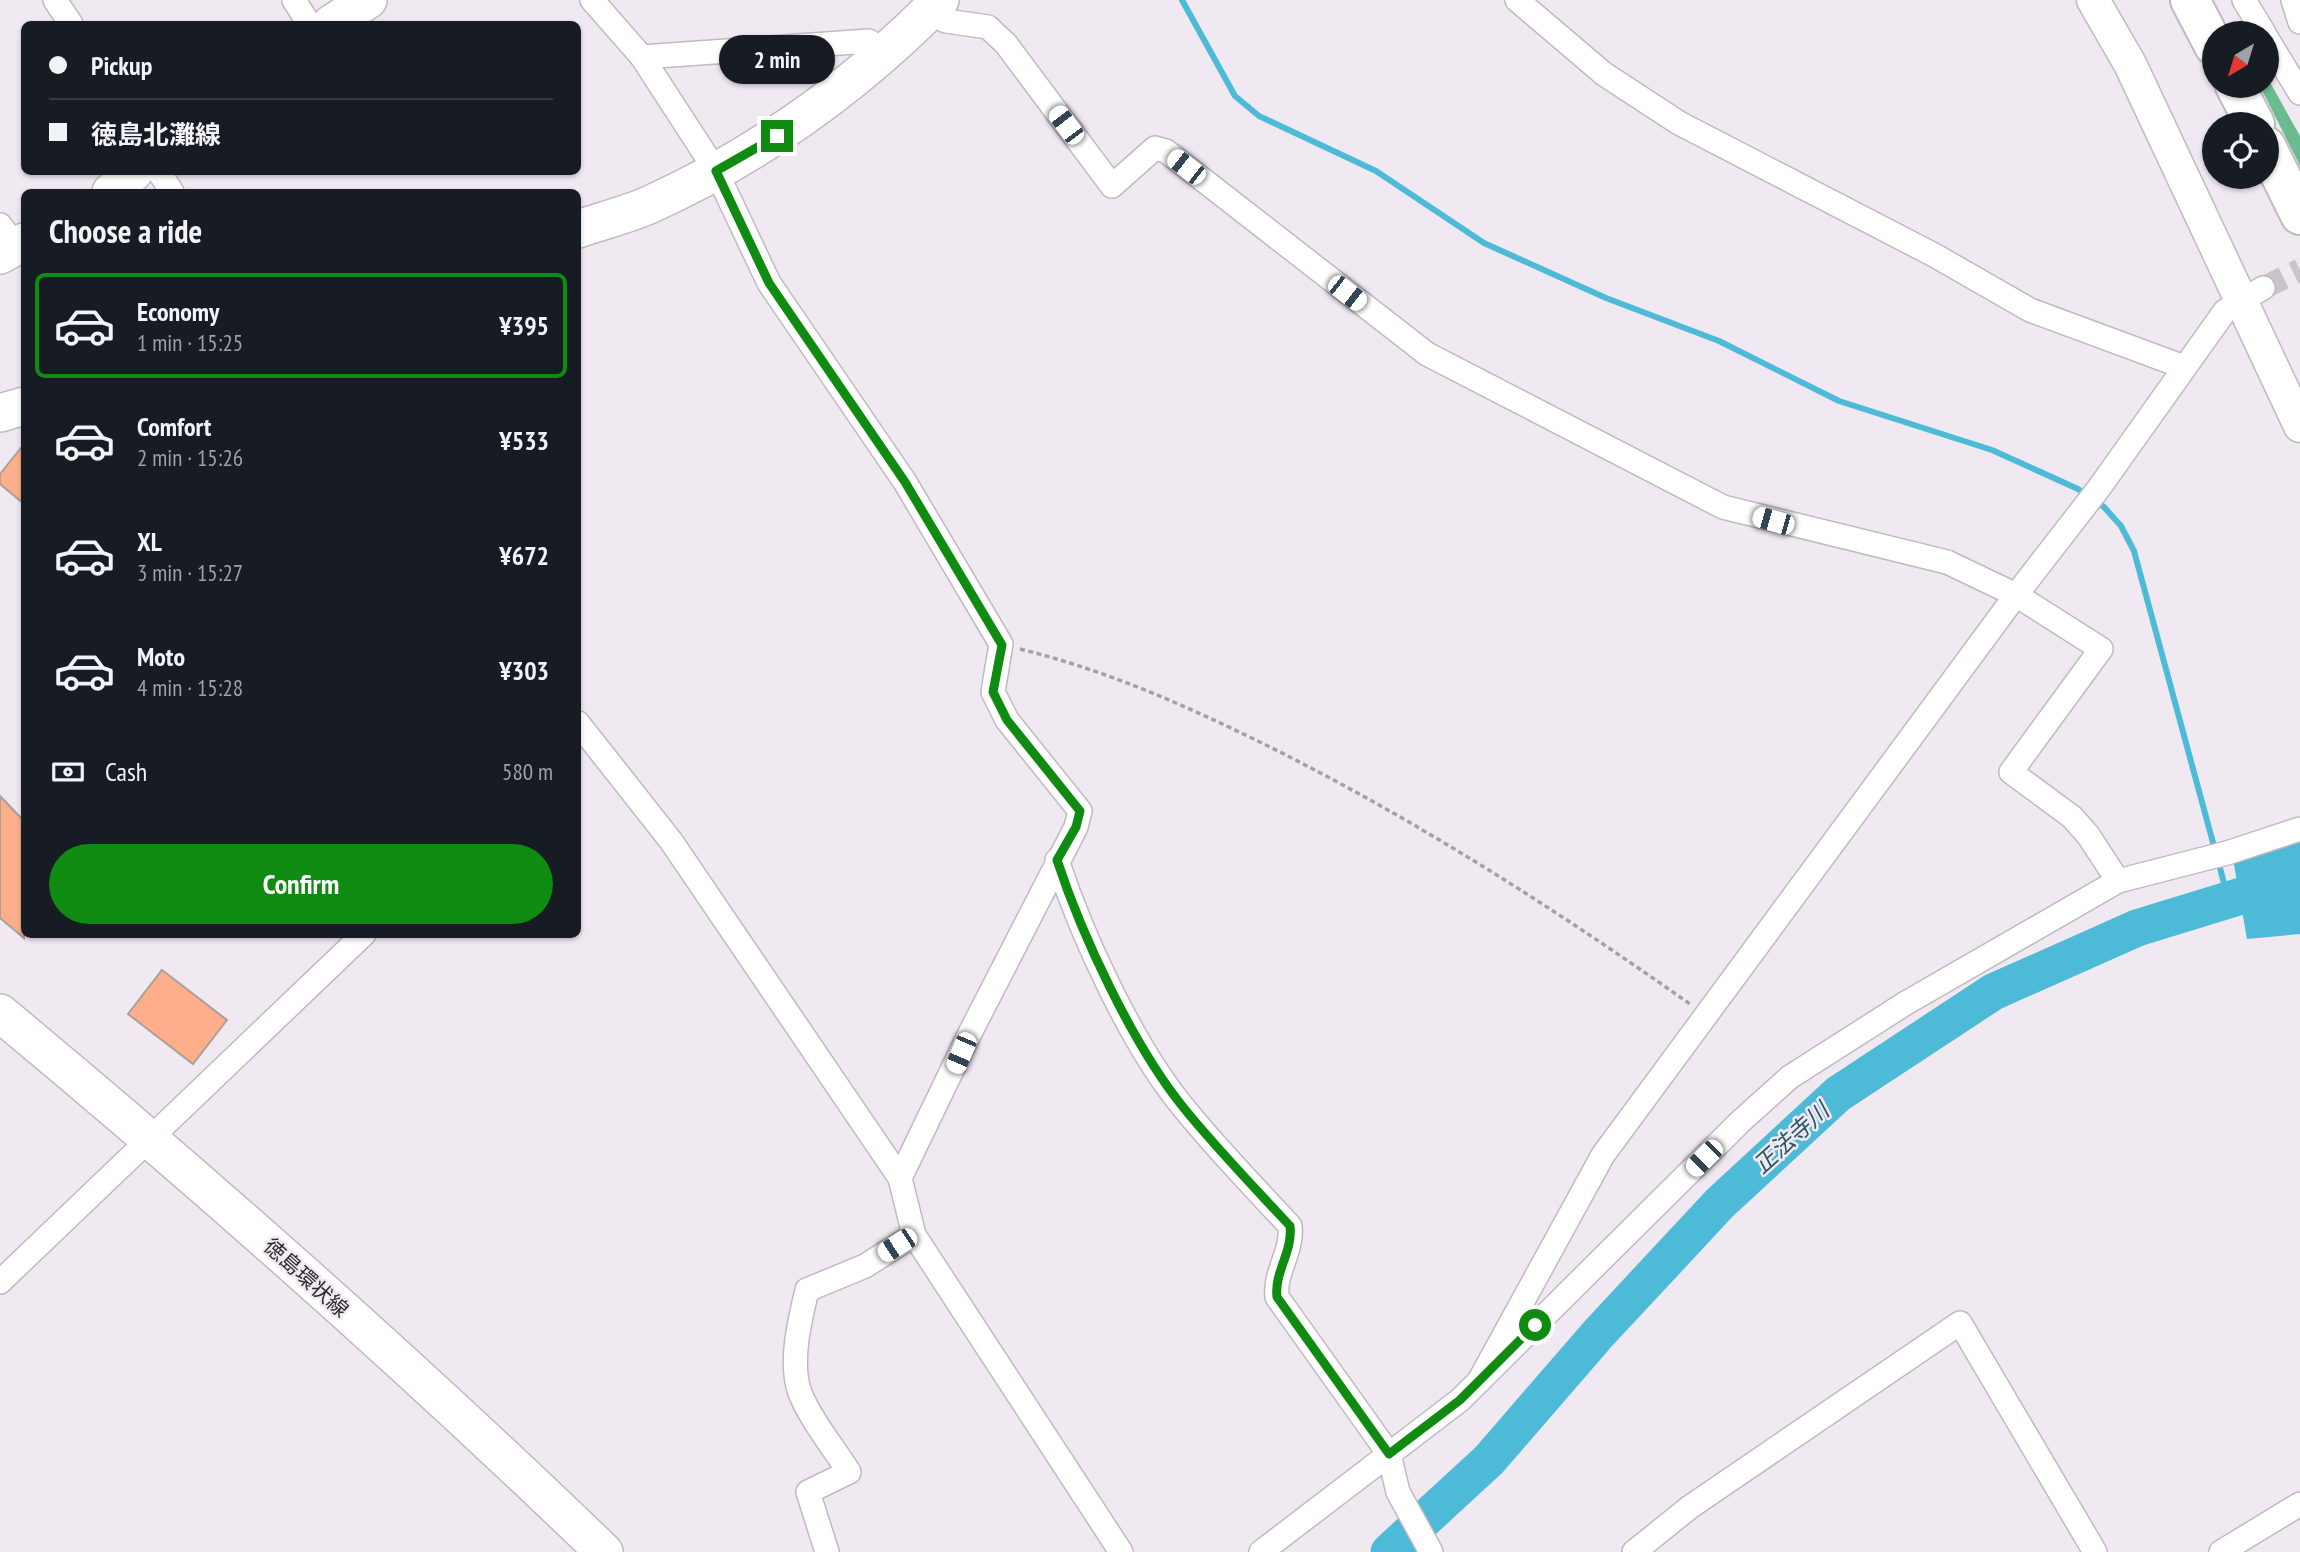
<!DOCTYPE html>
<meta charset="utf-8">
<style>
:root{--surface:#171b24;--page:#242831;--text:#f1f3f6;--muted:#9ea1a6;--line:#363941;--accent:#108b12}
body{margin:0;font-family:"PT Sans Narrow","Noto Sans JP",sans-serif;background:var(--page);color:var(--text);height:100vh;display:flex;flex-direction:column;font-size:26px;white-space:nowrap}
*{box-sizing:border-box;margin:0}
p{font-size:23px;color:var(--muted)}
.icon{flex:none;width:38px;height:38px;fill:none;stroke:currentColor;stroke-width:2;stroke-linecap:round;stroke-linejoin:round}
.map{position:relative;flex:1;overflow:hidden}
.panel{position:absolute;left:21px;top:189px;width:560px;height:749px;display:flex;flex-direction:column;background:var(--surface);border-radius:10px;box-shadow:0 2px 5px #0004}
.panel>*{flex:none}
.guide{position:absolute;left:21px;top:21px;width:560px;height:154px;border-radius:10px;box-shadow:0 2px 5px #0004;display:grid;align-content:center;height:154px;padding:0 28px;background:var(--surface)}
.needle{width:46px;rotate:218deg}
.fabs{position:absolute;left:2202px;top:21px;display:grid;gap:14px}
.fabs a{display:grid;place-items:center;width:77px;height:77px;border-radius:50%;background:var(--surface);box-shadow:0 2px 5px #0004;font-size:35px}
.end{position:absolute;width:32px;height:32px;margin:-16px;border:9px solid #108b12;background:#fff;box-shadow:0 0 0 4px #fff}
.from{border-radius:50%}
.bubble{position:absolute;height:49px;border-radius:24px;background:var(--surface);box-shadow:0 2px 5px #0004;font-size:23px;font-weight:700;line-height:49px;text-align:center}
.car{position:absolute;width:21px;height:42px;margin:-21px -10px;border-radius:9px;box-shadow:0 0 5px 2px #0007;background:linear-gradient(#fff 24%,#345 0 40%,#fff 0 76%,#345 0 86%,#fff 0)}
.guide b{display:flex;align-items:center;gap:24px;height:66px;font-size:26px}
.guide b+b{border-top:2px solid var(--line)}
.guide i{width:18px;height:18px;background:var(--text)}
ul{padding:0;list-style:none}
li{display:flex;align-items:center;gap:21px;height:105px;margin:0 14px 10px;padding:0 14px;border:4px solid transparent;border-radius:10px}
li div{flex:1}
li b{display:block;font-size:26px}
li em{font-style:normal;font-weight:700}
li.on{border-color:var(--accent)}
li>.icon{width:63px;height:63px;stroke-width:1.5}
h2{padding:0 28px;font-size:32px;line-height:84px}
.pay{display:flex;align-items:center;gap:18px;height:77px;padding:0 28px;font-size:26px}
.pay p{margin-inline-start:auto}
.action{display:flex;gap:14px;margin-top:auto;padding:14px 28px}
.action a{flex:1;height:80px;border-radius:42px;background:var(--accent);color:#fff;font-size:28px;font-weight:700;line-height:80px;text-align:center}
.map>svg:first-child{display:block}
.forest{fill:#6abc8e}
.water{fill:#4dbad7}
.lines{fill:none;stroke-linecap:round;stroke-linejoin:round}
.stream{stroke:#4dbad7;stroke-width:6}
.river{stroke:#4dbad7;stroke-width:37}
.building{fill:#feae8a;stroke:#aaa09b;stroke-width:2}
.street-tunnel{stroke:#cac3ca;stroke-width:23;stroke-dasharray:23 11;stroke-linecap:butt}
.street-casing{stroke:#c0b9c1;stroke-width:26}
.secondary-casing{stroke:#c0b9c1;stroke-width:35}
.primary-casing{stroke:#c0b9c1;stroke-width:40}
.highway-casing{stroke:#c0b9c1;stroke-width:42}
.path{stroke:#a6a0a6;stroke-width:3.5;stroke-dasharray:5 3.5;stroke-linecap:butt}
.street{stroke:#fff;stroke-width:23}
.secondary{stroke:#fff;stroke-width:32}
.primary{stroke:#fff;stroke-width:37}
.highway{stroke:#fff;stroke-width:38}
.route{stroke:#108b12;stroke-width:9}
.labels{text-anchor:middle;stroke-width:5;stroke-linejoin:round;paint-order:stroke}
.street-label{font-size:21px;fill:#2d2a2d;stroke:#f1e9f1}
.water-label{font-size:23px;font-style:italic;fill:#285663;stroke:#f1e9f1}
</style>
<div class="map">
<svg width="2300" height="1552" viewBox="0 0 2300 1552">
<rect width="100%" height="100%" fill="#f1e9f1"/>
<polygon class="forest" points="2266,75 2300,136 2300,166 2260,86 2266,86"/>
<polygon class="water" points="2300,838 2300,934 2247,939 2233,859"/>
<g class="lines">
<g class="stream">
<polyline points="1182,0 1235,96 1259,116 1376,171 1484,243 1606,298 1719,341 1839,401 1992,450 2078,489 2104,507 2121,526 2134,551 2215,850"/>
<polyline points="2218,860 2228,899"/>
</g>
<polyline class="river" points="1389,1552 1489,1460 1598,1334 1720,1203 1838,1094 1993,992 2137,928 2300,878"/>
</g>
<g class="building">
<polygon points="24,444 24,504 0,484 0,474"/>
<polygon points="0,796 24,821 24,938 0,918"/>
<polygon points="162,970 227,1020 193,1064 128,1014"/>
</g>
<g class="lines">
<polyline class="street-tunnel" points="2263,288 2300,270"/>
<defs>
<g id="street">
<polyline points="55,0 71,24"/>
<polyline points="294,0 309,24"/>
<polyline points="592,0 642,57 716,171 769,283 905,482 1001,644 993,692 1007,720 1080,811 1076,827 969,1035 900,1178"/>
<polyline points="1517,0 1604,74 1679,123 1934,255 2030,310 2184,367"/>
<polyline points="2244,0 2264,33"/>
<polyline points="2293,0 2300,22"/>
<polyline points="928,13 946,21 988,27 1006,44 1112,186 1155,148 1166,151 1427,354 1723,507 1947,562 2016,595 2101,649 2011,772 2072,817 2088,835 2118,881"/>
<polyline points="2266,37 2300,93"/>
<polyline points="642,57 869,41 886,54"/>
<polyline points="159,172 172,192"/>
<polyline points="0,225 16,246"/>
<polyline points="578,723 671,841 900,1178 914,1235 1121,1552"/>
<path d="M1057 860C1082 936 1132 1045 1183 1107 1216 1148 1254 1187 1290 1226 1293 1252 1274 1272 1277 1297L1389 1454 1398 1492 1431 1552"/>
<polyline points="0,1282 364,934"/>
<polyline points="1479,1381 1603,1155 2016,595 2099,488 2225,311 2263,288"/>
<path d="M827 1552 808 1492 849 1472C833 1447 811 1420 800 1393 789 1362 800 1320 807 1290L865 1266 914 1235"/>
<polyline points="1261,1552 1460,1400 1741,1121 1790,1077 1906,1003 2118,881 2227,853 2300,829"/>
<polyline points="1634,1552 1690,1507 1960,1323 2095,1552"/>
<polyline points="2221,1552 2300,1504"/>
</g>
<polyline id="secondary" points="2093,0 2130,64 2300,426"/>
<g id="primary">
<polyline points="331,24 368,0"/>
<polyline points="111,192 134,172"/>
<path d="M578 229C601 221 626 215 649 205 759 155 856 86 940 0"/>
<polyline points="0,255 24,242"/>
<polyline points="0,413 24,406"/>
<path d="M0 1013C207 1185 410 1365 604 1552"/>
</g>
<g id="highway">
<polyline points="2190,0 2214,46"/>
<polyline points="2235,86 2255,124"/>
<polyline points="2266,146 2300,215"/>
</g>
</defs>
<use href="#street" class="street-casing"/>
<use href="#secondary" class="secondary-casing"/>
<use href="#primary" class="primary-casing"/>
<use href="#highway" class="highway-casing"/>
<path class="path" d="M1020 649C1109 671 1189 707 1270 747 1418 821 1555 909 1690 1004"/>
<use href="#street" class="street"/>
<use href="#secondary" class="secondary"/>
<use href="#primary" class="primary"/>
<use href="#highway" class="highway"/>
</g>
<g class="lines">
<path class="route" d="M777 136 716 171 769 283 905 482 1002 645 993 692 1007 720 1080 811 1076 827 1057 860C1082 936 1133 1045 1183 1107 1216 1148 1254 1187 1290 1226 1293 1252 1274 1272 1277 1297L1389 1454 1460 1400 1535 1325"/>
</g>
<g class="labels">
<g class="street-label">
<text transform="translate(306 1278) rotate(42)" y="7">徳島環状線</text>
</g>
<g class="water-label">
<text transform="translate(1791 1138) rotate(-42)" y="8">正法寺川</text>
</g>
</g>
</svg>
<div class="fabs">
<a><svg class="needle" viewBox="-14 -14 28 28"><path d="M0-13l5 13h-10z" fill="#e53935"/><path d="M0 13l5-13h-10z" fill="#9ea1a6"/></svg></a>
<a><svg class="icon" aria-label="locate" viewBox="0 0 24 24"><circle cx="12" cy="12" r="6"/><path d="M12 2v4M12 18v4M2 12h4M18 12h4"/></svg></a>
</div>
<i class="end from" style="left:1535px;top:1325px"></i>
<i class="end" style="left:777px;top:136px"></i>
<div class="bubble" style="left:719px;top:35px;width:116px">2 min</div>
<i class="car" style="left:1066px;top:125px;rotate:323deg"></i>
<i class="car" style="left:1186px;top:167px;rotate:308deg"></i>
<i class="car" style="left:1347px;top:293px;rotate:128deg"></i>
<i class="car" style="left:1773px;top:521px;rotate:286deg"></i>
<i class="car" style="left:961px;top:1053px;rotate:203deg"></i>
<i class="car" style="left:1704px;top:1158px;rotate:225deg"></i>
<i class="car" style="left:897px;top:1245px;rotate:237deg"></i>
<div class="guide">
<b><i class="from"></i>Pickup</b>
<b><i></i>徳島北灘線</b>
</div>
<section class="panel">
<h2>Choose a ride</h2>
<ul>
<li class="on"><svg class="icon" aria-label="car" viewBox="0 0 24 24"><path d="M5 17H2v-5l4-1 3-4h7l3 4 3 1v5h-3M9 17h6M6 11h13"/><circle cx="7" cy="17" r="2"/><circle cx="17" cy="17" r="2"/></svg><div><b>Economy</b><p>1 min · 15:25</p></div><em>¥395</em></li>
<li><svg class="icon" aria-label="car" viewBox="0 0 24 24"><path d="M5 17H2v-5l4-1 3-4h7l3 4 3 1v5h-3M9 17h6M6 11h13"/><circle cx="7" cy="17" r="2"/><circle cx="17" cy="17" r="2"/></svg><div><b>Comfort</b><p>2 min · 15:26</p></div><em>¥533</em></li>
<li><svg class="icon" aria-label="car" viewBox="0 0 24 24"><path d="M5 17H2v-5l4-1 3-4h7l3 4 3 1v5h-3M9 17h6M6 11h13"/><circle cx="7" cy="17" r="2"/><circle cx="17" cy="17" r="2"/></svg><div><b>XL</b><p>3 min · 15:27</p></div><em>¥672</em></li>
<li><svg class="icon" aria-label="car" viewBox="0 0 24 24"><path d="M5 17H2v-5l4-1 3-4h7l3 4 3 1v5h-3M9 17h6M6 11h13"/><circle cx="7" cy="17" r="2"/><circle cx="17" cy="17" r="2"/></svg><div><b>Moto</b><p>4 min · 15:28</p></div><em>¥303</em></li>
</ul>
<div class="pay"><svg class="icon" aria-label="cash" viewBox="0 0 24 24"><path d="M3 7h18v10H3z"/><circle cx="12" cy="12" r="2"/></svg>Cash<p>580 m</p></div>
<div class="action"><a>Confirm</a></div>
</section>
</div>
